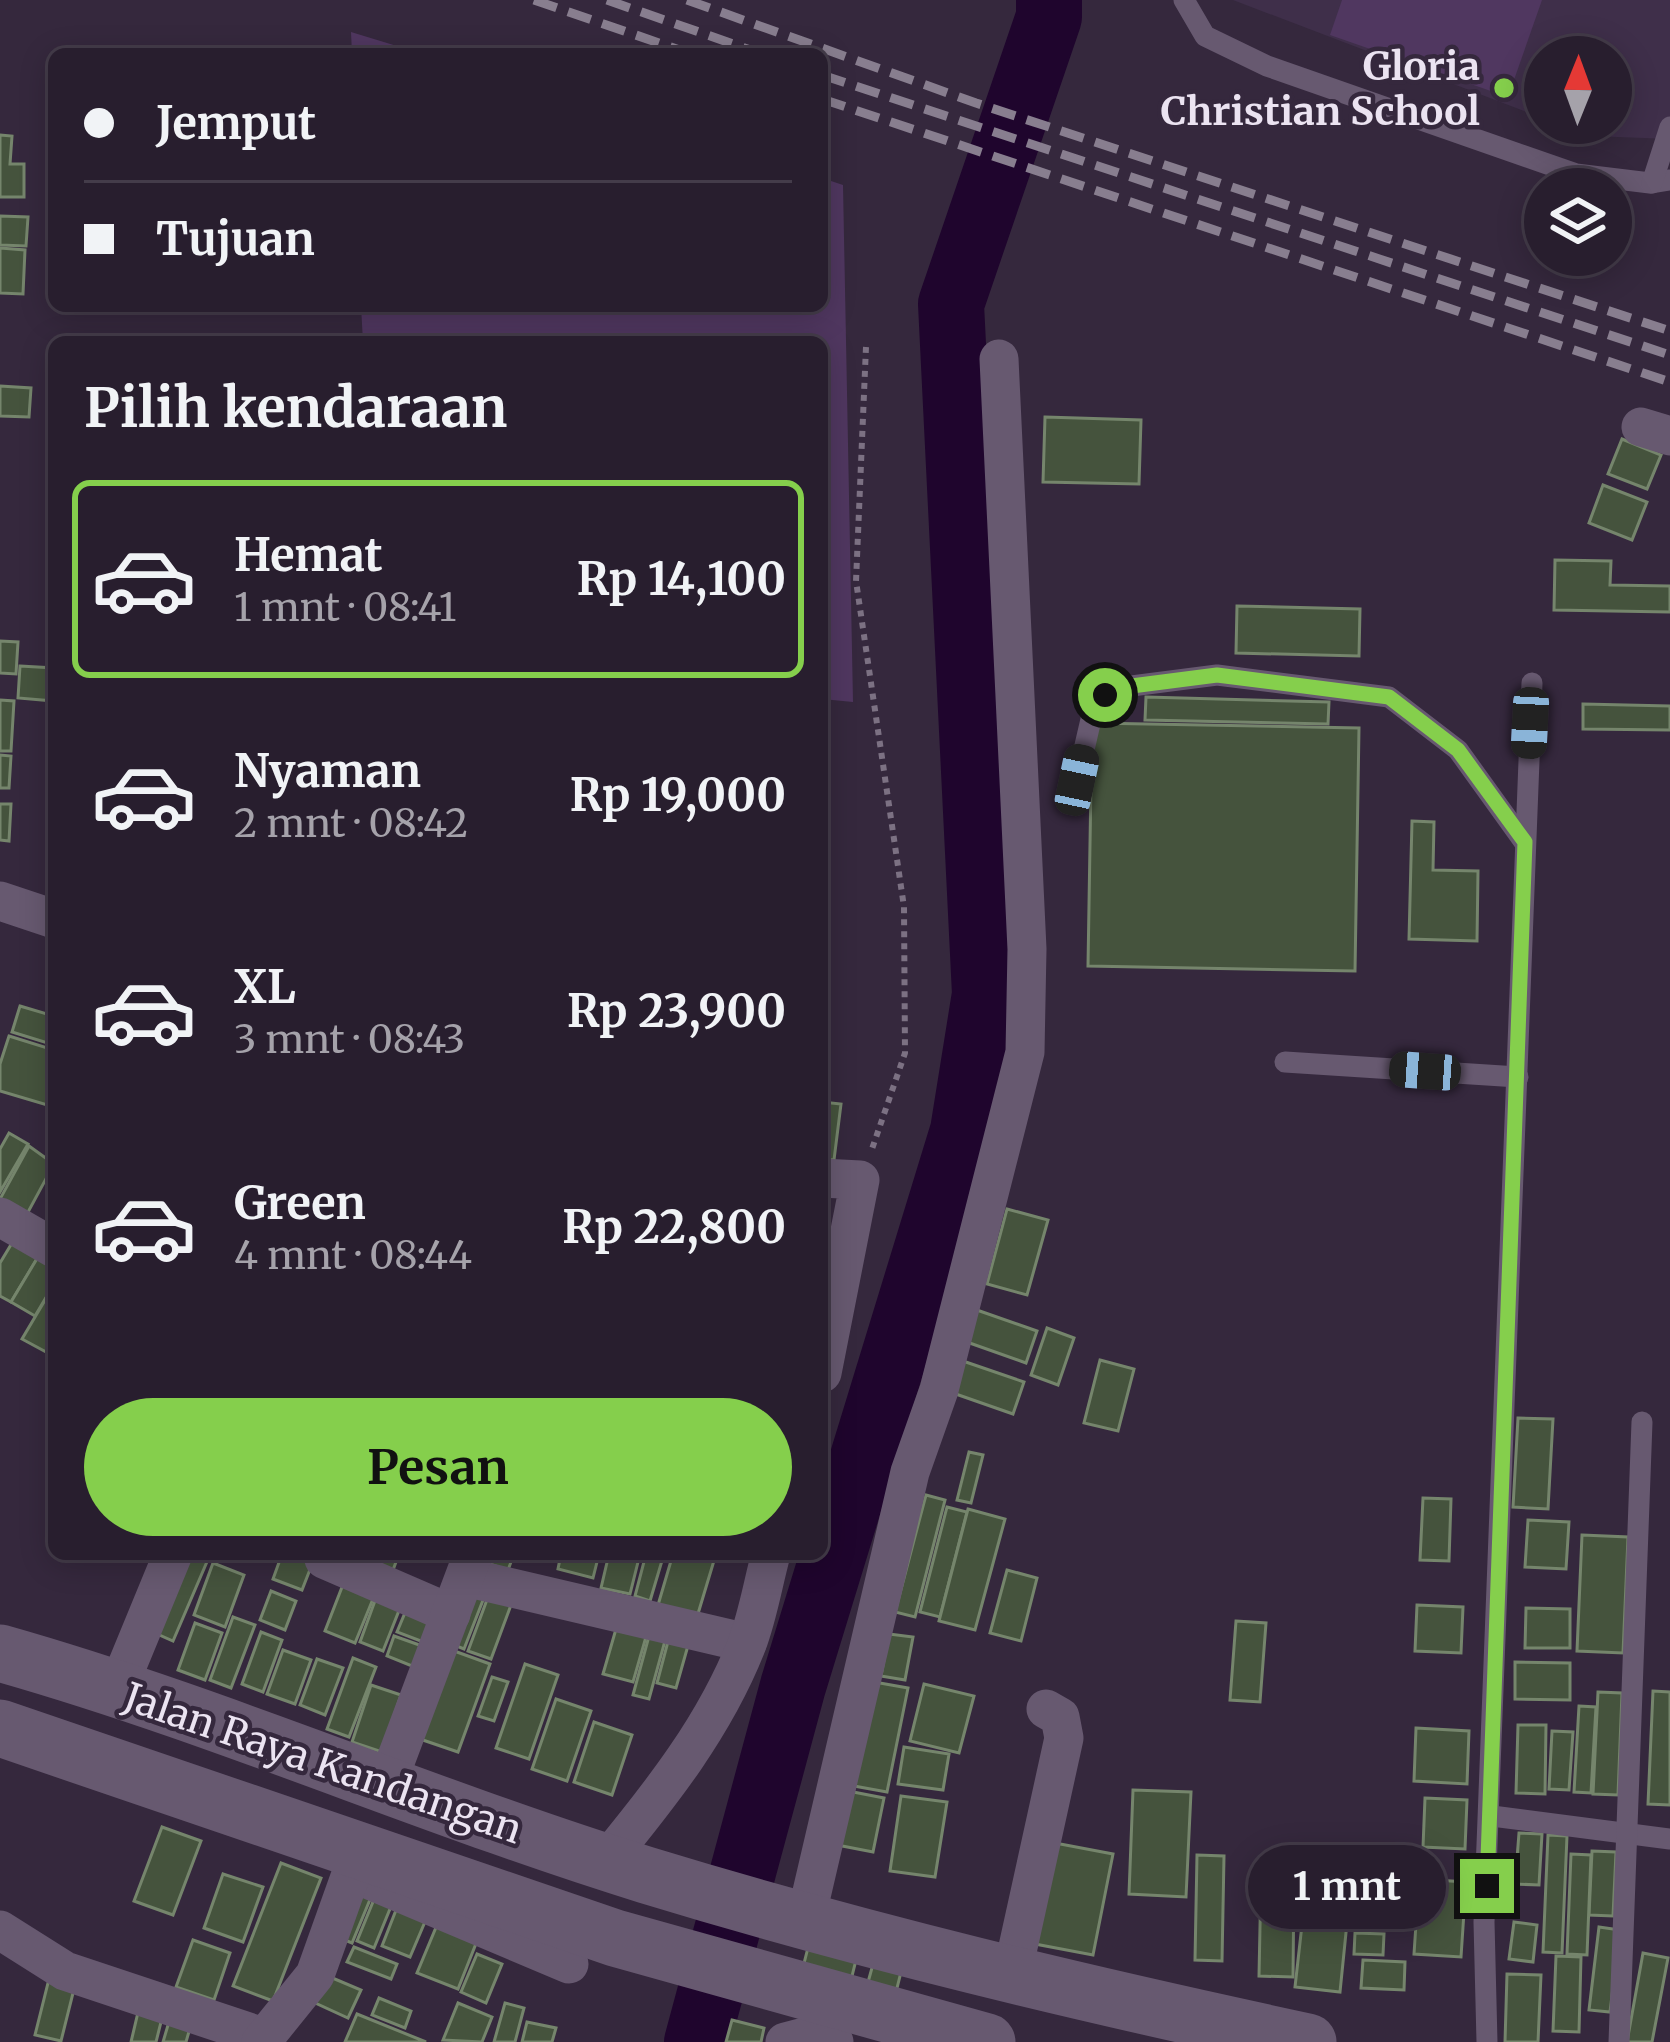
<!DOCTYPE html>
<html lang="id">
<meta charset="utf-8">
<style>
:root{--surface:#281e2e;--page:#342b3a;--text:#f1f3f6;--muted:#a5a2aa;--line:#443c4a;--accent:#85cf4c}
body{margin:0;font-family:Merriweather,serif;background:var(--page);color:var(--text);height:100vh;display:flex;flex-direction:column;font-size:45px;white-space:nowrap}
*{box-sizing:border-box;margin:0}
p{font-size:39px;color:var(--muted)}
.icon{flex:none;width:66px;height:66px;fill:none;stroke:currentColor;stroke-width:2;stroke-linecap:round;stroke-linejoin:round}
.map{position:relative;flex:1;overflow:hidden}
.drawer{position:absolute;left:48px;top:336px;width:780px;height:1224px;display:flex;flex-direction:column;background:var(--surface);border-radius:18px;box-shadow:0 6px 30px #0003,0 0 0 3px var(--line)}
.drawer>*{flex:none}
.top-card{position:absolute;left:48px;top:48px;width:780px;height:264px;border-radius:18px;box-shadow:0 6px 30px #0003,0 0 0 3px var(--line);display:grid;align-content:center;height:264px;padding:0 36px;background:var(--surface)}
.needle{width:78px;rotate:1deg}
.controls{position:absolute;left:1524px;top:36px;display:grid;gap:24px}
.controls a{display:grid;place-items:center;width:108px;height:108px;border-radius:50%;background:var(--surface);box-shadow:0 6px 30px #0003,0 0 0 3px var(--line);font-size:60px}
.end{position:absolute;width:54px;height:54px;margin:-27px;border:15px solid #85cf4c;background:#111;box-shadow:0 0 0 6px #111}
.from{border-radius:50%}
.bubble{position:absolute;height:84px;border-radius:42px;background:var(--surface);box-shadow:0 6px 30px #0003,0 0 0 3px var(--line);font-size:39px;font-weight:700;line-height:84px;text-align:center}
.car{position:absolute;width:36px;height:72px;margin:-36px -18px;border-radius:15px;box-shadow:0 0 9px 3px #0007;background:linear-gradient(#222 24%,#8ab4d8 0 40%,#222 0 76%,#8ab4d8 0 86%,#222 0)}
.top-card b{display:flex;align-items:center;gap:42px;height:114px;font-size:45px}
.top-card b+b{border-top:3px solid var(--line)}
.top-card i{width:30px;height:30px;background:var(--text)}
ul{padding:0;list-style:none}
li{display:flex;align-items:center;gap:36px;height:198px;margin:0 24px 18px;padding:0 12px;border:6px solid transparent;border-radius:18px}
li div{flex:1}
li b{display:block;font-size:45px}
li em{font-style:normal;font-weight:700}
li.selected{border-color:var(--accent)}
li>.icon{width:108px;height:108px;stroke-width:1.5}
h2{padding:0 36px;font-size:54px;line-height:144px}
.action{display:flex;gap:24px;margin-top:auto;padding:24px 36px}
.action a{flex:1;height:138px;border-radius:72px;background:var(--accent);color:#111;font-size:48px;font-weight:700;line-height:138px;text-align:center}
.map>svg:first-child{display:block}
.built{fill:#3f2f4a}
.green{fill:#503760}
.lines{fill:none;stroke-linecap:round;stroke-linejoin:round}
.river{stroke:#1f052d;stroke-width:66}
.building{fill:#45533d;stroke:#75856c;stroke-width:3}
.path{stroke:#7c7183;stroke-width:6;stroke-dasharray:6 6;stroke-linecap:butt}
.lane{stroke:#675970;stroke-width:21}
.street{stroke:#675970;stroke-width:39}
.secondary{stroke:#675970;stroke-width:57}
.rail{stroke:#887e8f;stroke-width:9;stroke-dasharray:24 12;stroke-linecap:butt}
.route{stroke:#85cf4c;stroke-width:15}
.poi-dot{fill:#85cf4c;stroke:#35283d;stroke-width:4.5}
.labels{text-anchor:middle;stroke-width:9;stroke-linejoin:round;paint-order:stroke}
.poi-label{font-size:39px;font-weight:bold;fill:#ebe3f1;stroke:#35283d;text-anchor:end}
.street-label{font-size:39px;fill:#ebe3f1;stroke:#35283d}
</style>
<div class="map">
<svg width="1670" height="2042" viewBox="0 0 1670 2042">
<rect width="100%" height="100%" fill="#35283d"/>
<polygon class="built" points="1233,0 1670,0 1670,139 1591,136 1556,123 1611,123 1611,57 1545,57 1545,119"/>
<g class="green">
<polygon points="1342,0 1542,0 1508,97 1330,35"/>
<polygon points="351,32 423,54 352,54"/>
<polygon points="822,178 843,185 853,702 822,699 822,342 363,342 361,306 822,306"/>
</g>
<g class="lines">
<polyline class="river" points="697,2042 793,1686 963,1131 985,994 951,304 1049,17 1049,0"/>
</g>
<g class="building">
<polygon points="0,135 12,136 10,164 24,164 24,197 0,197"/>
<polygon points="0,216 28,217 26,246 0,245"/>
<polygon points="0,248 25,250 23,294 0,293"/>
<polygon points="0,386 31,388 29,417 0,416"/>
<polygon points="1045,417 1141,420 1139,484 1043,482"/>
<polygon points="1622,439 1661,455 1647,489 1608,474"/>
<polygon points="1603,485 1647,502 1632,540 1589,523"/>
<polygon points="1555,560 1611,561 1610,585 1670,586 1670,612 1554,610"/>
<polygon points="1237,606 1360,609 1359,656 1236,653"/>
<polygon points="0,641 18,642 16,674 0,673"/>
<polygon points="20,666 54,668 54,701 18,698"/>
<polygon points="1146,697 1329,702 1328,724 1145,720"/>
<polygon points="0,700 14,701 11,751 0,751"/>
<polygon points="1583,704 1670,706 1670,730 1583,729"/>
<polygon points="1092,723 1359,728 1355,971 1088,966"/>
<polygon points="0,755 11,756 9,788 0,788"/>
<polygon points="0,804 11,804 9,841 0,840"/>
<polygon points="1412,821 1434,822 1433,870 1478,871 1477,941 1409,939"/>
<polygon points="20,1006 54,1016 54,1045 12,1032"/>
<polygon points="9,1036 54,1050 54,1107 0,1091 0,1064"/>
<polygon points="822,1102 841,1104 834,1160 822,1159"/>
<polygon points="9,1133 28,1144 0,1192 0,1149"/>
<polygon points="29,1146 54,1164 27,1214 0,1199"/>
<polygon points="1007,1209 1048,1220 1027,1295 987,1284"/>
<polygon points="15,1238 41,1252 11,1302 0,1296 0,1263"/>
<polygon points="41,1252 54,1261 54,1284 35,1316 11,1302"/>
<polygon points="54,1285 54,1343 48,1353 22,1339"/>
<polygon points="974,1309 1037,1331 1026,1363 964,1341"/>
<polygon points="1047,1328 1074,1338 1058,1385 1031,1375"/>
<polygon points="960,1360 1024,1382 1013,1414 950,1392"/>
<polygon points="1100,1360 1134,1369 1118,1431 1084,1423"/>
<polygon points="1518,1418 1553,1419 1548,1509 1513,1507"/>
<polygon points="969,1452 983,1455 971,1503 957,1500"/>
<polygon points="926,1495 945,1500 915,1617 895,1612"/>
<polygon points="1423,1498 1451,1499 1449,1561 1420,1560"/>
<polygon points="947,1507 967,1512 940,1617 920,1612"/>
<polygon points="968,1509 1005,1519 975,1630 939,1621"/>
<polygon points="1528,1520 1569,1522 1566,1569 1525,1567"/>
<polygon points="1582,1535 1628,1537 1623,1653 1577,1651"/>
<polygon points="177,1554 209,1557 173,1641 146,1629"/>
<polygon points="282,1554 316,1554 302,1590 273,1579"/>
<polygon points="368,1554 399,1554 393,1570 366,1559"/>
<polygon points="486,1554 514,1554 508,1570 483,1562"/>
<polygon points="561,1554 599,1554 593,1578 558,1569"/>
<polygon points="609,1554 640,1554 630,1594 601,1588"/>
<polygon points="646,1554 664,1554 650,1601 635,1596"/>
<polygon points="673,1554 716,1554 697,1617 658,1605"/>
<polygon points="213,1563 244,1575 225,1627 194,1615"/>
<polygon points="1007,1570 1037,1578 1021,1641 990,1633"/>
<polygon points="344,1582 375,1594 355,1643 325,1631"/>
<polygon points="464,1587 485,1595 464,1649 444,1641"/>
<polygon points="271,1591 296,1601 285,1630 260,1620"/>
<polygon points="488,1597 511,1605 491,1659 468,1651"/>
<polygon points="376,1598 400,1608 383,1651 360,1642"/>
<polygon points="1417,1605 1463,1607 1461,1653 1415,1651"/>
<polygon points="407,1608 435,1619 426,1643 397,1632"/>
<polygon points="1526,1608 1570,1609 1570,1648 1525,1648"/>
<polygon points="233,1617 255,1625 231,1688 210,1680"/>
<polygon points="1236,1621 1266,1623 1260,1702 1230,1700"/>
<polygon points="618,1622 648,1630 633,1682 603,1674"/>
<polygon points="195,1623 222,1633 205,1680 178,1670"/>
<polygon points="652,1625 668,1630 649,1699 633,1695"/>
<polygon points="671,1630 691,1635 676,1688 657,1683"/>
<polygon points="261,1632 282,1640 263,1692 242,1684"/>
<polygon points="889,1634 913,1637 905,1680 881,1676"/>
<polygon points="394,1636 425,1647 417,1668 387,1656"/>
<polygon points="446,1648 490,1664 458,1752 414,1737"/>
<polygon points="283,1650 311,1660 295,1704 267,1694"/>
<polygon points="353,1658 376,1667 349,1737 327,1729"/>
<polygon points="317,1659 343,1668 325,1715 300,1705"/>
<polygon points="1515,1662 1570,1663 1570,1700 1515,1699"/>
<polygon points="525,1664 558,1675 529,1759 496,1748"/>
<polygon points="492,1677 508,1682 494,1721 478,1716"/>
<polygon points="863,1680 908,1688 887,1792 843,1784"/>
<polygon points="924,1684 974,1696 959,1753 910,1741"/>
<polygon points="371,1685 401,1695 382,1752 352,1742"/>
<polygon points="1653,1691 1670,1692 1670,1805 1648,1804"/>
<polygon points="1598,1692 1622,1693 1618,1795 1593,1794"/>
<polygon points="556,1699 591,1711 567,1781 532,1769"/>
<polygon points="1579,1706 1596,1707 1591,1793 1574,1792"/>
<polygon points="594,1722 632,1735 612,1795 574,1782"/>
<polygon points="1518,1725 1546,1725 1545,1794 1516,1793"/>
<polygon points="1416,1728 1469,1731 1467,1784 1414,1781"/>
<polygon points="1552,1731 1573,1732 1569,1790 1549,1789"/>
<polygon points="904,1747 949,1754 943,1790 898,1784"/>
<polygon points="843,1790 884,1798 873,1852 832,1844"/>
<polygon points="1133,1790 1191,1792 1186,1897 1129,1894"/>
<polygon points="901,1796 947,1802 935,1877 890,1871"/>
<polygon points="1425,1798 1467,1800 1465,1849 1423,1847"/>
<polygon points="162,1827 201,1841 173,1915 134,1901"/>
<polygon points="1519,1833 1542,1834 1539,1885 1515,1884"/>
<polygon points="1548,1835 1567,1836 1562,1953 1543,1952"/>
<polygon points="1055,1843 1113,1854 1093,1955 1035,1944"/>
<polygon points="1592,1851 1616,1852 1613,1916 1589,1915"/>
<polygon points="1571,1854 1591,1855 1587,1955 1567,1954"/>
<polygon points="1197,1855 1224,1856 1222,1961 1195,1960"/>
<polygon points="281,1863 321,1878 273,2001 233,1986"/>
<polygon points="223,1874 263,1887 243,1942 204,1928"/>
<polygon points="356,1877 376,1885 352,1943 332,1935"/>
<polygon points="1380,1877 1407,1878 1404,1925 1377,1924"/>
<polygon points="1261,1878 1294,1878 1293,1977 1259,1976"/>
<polygon points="1419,1879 1466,1882 1461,1957 1414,1954"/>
<polygon points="377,1892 394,1899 374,1948 357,1941"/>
<polygon points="1305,1898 1349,1903 1340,1992 1295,1987"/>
<polygon points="398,1905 427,1917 410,1957 382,1946"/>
<polygon points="1514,1922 1537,1925 1533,1962 1509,1959"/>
<polygon points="437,1925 477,1941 458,1989 417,1973"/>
<polygon points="1599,1927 1620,1930 1610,2012 1589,2010"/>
<polygon points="812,1932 860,1944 846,2000 798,1987"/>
<polygon points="1355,1933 1384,1934 1383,1955 1354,1954"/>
<polygon points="193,1940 230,1953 214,2000 176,1987"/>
<polygon points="354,1947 397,1964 391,1979 347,1962"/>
<polygon points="1643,1953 1668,1958 1652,2042 1627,2042"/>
<polygon points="477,1954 502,1964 486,2003 461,1992"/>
<polygon points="1556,1956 1581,1957 1579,2032 1553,2031"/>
<polygon points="875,1957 903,1964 894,2000 865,1993"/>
<polygon points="1363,1960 1405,1962 1404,1990 1361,1988"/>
<polygon points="51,1971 77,1977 61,2041 35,2035"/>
<polygon points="323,1974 361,1990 348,2018 311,2001"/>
<polygon points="1507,1974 1541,1975 1538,2042 1505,2042"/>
<polygon points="379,1998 411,2011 405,2028 372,2015"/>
<polygon points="458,2003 492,2017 482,2042 443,2040"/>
<polygon points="505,2003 524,2008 515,2042 494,2042"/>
<polygon points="140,2004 164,2010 156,2042 131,2042"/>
<polygon points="357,2014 426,2042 345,2042"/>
<polygon points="171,2015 192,2021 186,2042 163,2042"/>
<polygon points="732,2020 764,2028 761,2042 726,2042"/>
<polygon points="527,2022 556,2028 552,2042 522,2042"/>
</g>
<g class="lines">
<polyline class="path" points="866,347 856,581 904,907 905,1053 872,1149"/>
<g class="lane">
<polyline points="1184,0 1205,36 1267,66 1576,174 1650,183 1670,180"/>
<polyline points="1652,183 1670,127"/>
<polyline points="1077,780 1092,715 1116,688 1217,675 1389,697 1458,750 1525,843"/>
<polyline points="1285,1062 1518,1077"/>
<polyline points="1492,1816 1670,1839"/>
<polyline points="1487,2042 1484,1922 1532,683"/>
<polyline points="1619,2042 1642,1422"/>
</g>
<g class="street">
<polyline points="1641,427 1670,436"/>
<polyline points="0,901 54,919"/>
<polyline points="822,1178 860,1180 822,1373"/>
<polyline points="0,1217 54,1248"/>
<polyline points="324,1559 451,1614"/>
<polyline points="465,1577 747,1643"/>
<polyline points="117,1690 173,1554"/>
<polyline points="386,1786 473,1554"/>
<path d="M606 1861C661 1794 715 1726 747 1644 758 1615 763 1583 771 1554"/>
<polyline points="358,1875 569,1964"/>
<polyline points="805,1922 910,1472 939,1390 1025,1052 1027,949 999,359"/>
<polyline points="0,1930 65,1971 263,2037"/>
<polyline points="1011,1979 1064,1738 1060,1717 1046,1709"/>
<polyline points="261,2042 315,1975 360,1849"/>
<polyline points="785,2042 804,2037 834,2042"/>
</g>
<g class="secondary">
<path d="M0 1653C219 1715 429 1808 646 1875 865 1942 1084 1994 1308 2042"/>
<polyline points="0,1728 615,1938 987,2042"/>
</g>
<g class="rail">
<polyline points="534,0 691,54"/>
<polyline points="607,0 762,54"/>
<polyline points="687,0 976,103 1670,331"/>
<polyline points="822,75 1670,355"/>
<polyline points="822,99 1670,382"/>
</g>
</g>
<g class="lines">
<polyline class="route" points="1105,695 1116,688 1217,675 1389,697 1458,750 1525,842 1487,1886"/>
</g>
<circle class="poi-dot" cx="1504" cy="88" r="12"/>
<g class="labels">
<g class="poi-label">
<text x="1480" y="80">Gloria<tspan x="1480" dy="45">Christian School</tspan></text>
</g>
<g class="street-label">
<text transform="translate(323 1763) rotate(19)" y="14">Jalan Raya Kandangan</text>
</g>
</g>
</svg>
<div class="controls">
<a><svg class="needle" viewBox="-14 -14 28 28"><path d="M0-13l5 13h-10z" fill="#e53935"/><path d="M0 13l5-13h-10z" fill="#a5a2aa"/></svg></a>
<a><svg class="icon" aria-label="layers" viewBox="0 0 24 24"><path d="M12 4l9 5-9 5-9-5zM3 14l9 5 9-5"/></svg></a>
</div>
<i class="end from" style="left:1105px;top:695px"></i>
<i class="end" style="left:1487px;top:1886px"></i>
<div class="bubble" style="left:1248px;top:1845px;width:198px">1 mnt</div>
<i class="car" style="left:1530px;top:723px;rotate:183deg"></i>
<i class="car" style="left:1077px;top:780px;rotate:12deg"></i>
<i class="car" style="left:1425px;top:1071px;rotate:274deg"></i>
<div class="top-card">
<b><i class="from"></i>Jemput</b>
<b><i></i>Tujuan</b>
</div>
<section class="drawer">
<h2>Pilih kendaraan</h2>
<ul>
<li class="selected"><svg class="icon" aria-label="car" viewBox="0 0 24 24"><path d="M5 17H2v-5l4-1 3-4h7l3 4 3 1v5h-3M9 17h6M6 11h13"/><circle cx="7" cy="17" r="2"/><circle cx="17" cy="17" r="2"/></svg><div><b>Hemat</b><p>1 mnt · 08:41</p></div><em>Rp 14,100</em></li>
<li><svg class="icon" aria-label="car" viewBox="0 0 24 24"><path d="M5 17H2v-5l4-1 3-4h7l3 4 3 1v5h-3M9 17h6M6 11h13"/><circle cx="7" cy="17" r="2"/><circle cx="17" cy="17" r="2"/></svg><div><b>Nyaman</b><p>2 mnt · 08:42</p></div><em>Rp 19,000</em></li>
<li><svg class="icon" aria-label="car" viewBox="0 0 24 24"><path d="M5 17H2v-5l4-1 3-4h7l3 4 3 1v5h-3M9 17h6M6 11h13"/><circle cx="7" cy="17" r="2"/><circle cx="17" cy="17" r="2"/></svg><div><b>XL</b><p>3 mnt · 08:43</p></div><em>Rp 23,900</em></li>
<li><svg class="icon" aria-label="car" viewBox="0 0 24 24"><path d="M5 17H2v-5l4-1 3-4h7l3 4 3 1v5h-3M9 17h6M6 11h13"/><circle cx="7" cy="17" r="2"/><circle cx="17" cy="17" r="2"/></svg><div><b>Green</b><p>4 mnt · 08:44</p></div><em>Rp 22,800</em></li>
</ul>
<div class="action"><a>Pesan</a></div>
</section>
</div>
